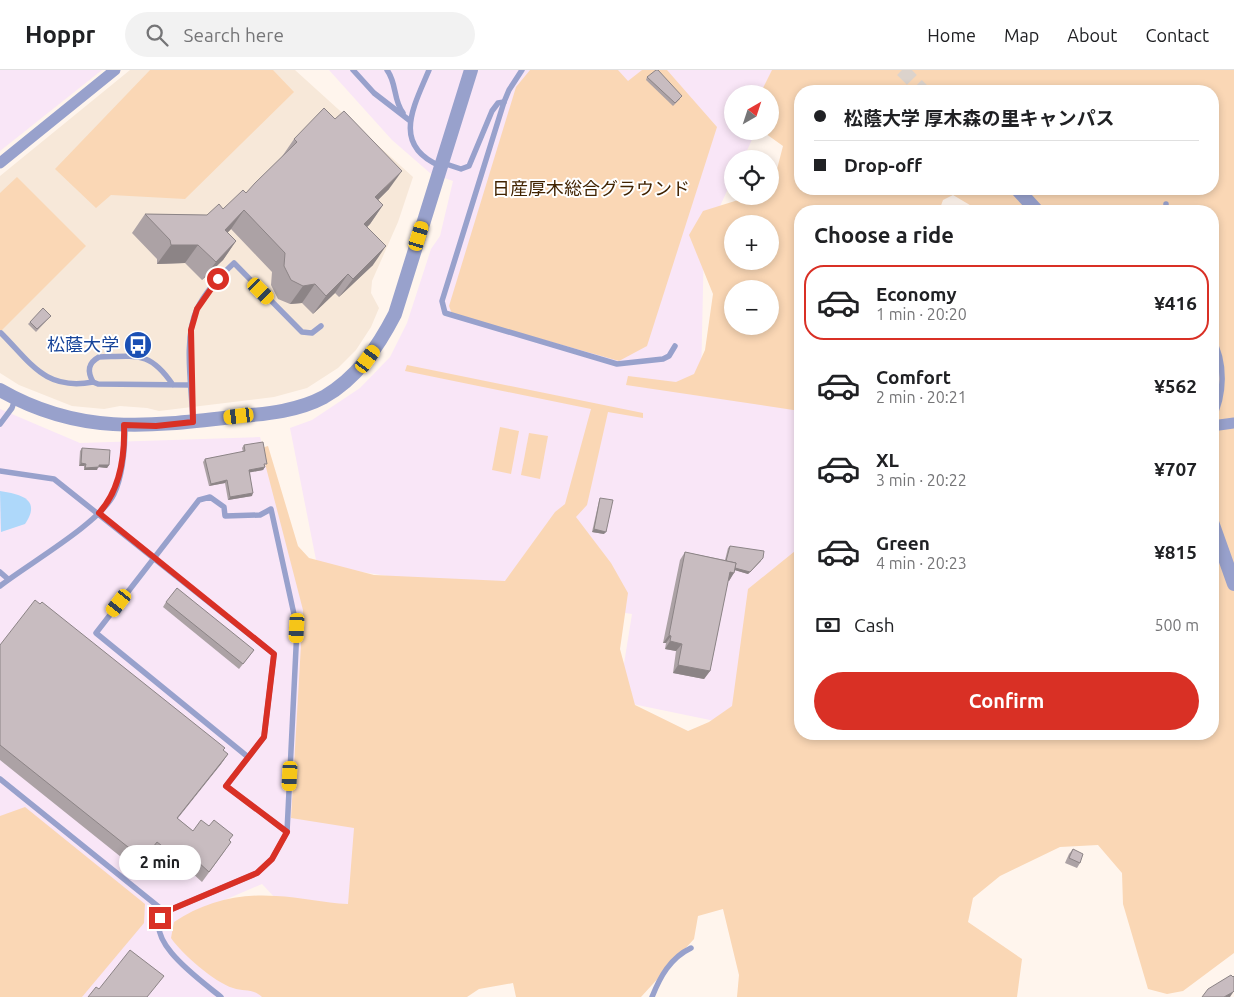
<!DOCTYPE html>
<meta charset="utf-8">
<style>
:root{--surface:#fff;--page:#f2f2f2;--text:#202124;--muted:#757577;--line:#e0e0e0;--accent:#d93025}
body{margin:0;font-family:Ubuntu,"Noto Sans JP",sans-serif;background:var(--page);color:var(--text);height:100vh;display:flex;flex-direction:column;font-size:19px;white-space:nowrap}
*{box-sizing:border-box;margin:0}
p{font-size:16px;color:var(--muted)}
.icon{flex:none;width:28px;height:28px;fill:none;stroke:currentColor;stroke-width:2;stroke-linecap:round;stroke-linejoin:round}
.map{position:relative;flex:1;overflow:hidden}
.side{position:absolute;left:794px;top:135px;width:425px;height:535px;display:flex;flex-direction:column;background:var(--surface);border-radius:20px;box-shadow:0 2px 8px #0003}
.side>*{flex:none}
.hud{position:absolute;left:794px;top:15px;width:425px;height:110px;border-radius:20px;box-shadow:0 2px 8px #0003;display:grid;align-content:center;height:110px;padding:0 20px;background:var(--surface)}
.needle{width:32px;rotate:39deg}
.fabs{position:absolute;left:724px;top:15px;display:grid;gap:10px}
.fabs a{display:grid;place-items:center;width:55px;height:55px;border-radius:50%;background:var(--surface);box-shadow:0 2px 8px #0003;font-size:25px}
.end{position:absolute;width:22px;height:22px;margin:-11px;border:6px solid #d93025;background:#fff;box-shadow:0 0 0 2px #fff}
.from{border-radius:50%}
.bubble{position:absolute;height:35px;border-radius:18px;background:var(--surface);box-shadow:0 2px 8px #0003;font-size:16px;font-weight:600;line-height:35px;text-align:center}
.car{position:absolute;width:15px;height:30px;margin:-15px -8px;border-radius:6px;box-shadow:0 0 4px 1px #0007;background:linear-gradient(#f5c518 24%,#345 0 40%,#f5c518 0 76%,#345 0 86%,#f5c518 0)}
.hud b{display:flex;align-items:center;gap:18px;height:48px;font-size:19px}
.hud b+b{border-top:1px solid var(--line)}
.hud i{width:12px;height:12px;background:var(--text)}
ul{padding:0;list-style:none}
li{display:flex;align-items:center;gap:15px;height:75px;margin:0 10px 8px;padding:0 10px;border:2px solid transparent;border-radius:20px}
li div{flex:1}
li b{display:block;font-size:19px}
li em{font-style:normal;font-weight:600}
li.active{border-color:var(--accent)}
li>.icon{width:45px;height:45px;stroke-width:1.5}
h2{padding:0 20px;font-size:22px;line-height:60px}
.pay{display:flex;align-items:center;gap:12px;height:55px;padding:0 20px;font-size:19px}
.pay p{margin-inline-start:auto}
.primary-button{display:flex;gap:10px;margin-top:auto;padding:10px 20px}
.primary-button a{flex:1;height:58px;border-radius:30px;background:var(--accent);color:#fff;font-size:20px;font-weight:600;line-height:58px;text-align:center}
header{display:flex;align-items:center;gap:30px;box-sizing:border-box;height:70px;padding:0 25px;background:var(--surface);border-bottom:1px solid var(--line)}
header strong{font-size:24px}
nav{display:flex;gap:28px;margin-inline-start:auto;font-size:18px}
.search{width:350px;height:45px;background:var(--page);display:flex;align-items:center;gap:12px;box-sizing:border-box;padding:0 18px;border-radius:28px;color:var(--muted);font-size:19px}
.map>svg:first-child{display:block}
.industrial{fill:#f9e6f7}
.built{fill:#f7e8d9}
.green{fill:#fad7b5;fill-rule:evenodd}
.water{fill:#aed8fa}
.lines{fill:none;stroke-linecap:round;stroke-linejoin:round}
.tertiary-tunnel{stroke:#dcd3cc;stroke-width:14;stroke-dasharray:14 7;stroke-linecap:butt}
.service{stroke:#98a1cc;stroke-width:5.5}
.minor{stroke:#98a1cc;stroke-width:11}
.tertiary{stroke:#98a1cc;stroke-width:14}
.wall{fill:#aca2a5}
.shaded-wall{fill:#8c8486}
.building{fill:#c8bcc0;stroke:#8c8486}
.route{stroke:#d93025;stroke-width:6}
.labels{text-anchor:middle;stroke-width:4;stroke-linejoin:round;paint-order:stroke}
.park-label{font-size:18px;fill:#412300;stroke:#fff}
.transit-label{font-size:18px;fill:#164399;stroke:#fff;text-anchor:end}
</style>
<header>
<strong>Hoppr</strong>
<div class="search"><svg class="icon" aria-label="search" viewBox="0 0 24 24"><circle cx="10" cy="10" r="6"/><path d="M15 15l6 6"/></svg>Search here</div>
<nav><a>Home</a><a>Map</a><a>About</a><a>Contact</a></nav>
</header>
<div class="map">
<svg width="1234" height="927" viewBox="0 0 1234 927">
<rect width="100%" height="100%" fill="#fff5ed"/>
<g class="industrial">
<polygon points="0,0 102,0 0,81"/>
<polygon points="329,0 785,0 770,24 732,24 732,61 756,61 743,89 732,89 732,110 704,171 701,312 800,331 800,501 739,656 618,631 632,544 317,495 290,358 312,350 360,318 390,287 407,253 431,179 440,166 453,111 430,103 392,70"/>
<polygon points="0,339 80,373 260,367 315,539 360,751 353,839 278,831 262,814 185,847 354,927 0,927"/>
</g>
<polygon class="built" points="130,0 295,0 413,107 398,152 372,211 371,223 379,238 371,257 356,280 338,298 307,318 274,327 159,341 147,338 120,336 104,339 72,336 19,315 0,303 0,106"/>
<g class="green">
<polygon points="150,0 273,0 294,22 185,129 111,125 96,138 55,99"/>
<polygon points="530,0 618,0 628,11 642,0 667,0 717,57 647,276 619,291 452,244 449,236 516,17"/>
<path d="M772 0H1234V883L1183 921 1167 924 1148 919 1123 834 1122 803 1098 775 1060 777 1000 806 973 828 968 852 1022 889 1017 927H737L739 905 723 839 698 846 694 869 641 927H516L513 913 479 919 467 927H262C253 918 244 922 233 918 214 912 182 884 171 868L174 852C204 832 239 823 276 826 300 827 324 833 348 834L354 758 291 748 303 540 261 378 268 376 298 476 309 488 374 505 505 511 555 442 565 434 591 339 405 301 407 295 643 343V348L608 342 587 435 576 447 611 493 628 523 620 579 635 635 688 661 709 652 732 636 748 519 800 477V664H1212V141H980L953 125 943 130 939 141H800V341L626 315 628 306 676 312 694 304 705 280 713 224 689 165 703 141 751 126H770L783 76 762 61H770V24H760ZM800 21H1212V119H800ZM732 154H770V191H732ZM732 219H770V256H732Z"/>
<polygon points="17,107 86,176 0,262 0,123"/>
<polygon points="500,357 519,361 511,404 492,400"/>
<polygon points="529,363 548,366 540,409 521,405"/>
<polygon points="25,737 145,834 144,853 82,927 0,927 0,746"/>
</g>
<path class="water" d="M0 421C20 424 42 429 25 454L1 462Z"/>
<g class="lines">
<polyline class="tertiary-tunnel" points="902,0 923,21"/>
<g class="service">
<polyline points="353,0 374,23 409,50"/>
<path d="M387 0C397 13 393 30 403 43"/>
<path d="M429 0C414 36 391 75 440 96"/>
<polyline points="522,0 509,20 504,32 442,231 445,243 617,294 663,289 669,286 675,276"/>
<polyline points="443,93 461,99 469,96 492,41 498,33 504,32"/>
<polyline points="1166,141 1166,134"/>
<path d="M1 263C31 293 45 321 93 312"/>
<path d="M1212 268C1226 292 1225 326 1212 350"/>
<path d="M173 315C150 281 137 286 99 287 88 293 87 301 93 312L98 314 191 315"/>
<path d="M193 352C192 319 183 269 197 239 205 222 220 206 234 193L302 262 312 263 321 256"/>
<polyline points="0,354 12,338 15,329"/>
<polyline points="0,401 54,409 274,584 264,667 226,716 287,762"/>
<polyline points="0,502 8,509"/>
<path d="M0 516C28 494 100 453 114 424 123 405 125 376 125 355"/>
<polyline points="0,709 165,842"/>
<path d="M221 927C203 912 139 868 165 842L257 803 272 789 287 762 297 558 271 439 260 445 225 446 224 437 210 427 199 430 96 563 248 687"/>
<path d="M652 927C660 907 670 888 691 878"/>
</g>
<g class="minor">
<polyline points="0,93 115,0"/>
<polyline points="1212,356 1234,353"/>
</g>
<g class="tertiary">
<polyline points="1017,119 1037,141"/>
<path d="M0 320C78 365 147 357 232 347 263 344 296 342 324 327 357 308 378 277 395 244L471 0"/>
<polyline points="1212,452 1234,514"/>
</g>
</g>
<g class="wall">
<polygon points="647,7 680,29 673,36 646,10"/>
<polygon points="294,69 389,119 378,130 383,135 370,154 367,157 373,195 339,227 335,223 313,244 302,233 290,234 278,229 271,215 272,202 231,159 227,163 236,171 223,190 202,210 185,193 157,194 157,189 132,163 145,144 207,145 223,139 246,123 281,88"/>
<polygon points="49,248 36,262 28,254 30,252"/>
<polygon points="244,375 265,396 263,400 250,402 252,426 228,430 225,413 209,416 203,392 205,389 243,382 242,378"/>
<polygon points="82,378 109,395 107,398 98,397 97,400 84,400 84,396 79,396 80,381"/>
<polygon points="600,428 604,464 592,462 599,431"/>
<polygon points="730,476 761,491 748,504 735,500 729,511 728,510 710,601 704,609 673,603 676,581 665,579 666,573 663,573 680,490 685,482 725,490 728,478"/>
<polygon points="166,532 254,580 239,599 163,537"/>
<polygon points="0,575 223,681 228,684 221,694 177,748 193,761 209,756 229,771 224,782 202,812 179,791 172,799 150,782 138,797 133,793 131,795 0,690"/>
<polygon points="1073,779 1080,793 1077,798 1065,793 1069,784"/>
</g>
<g class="shaded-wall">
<polygon points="402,101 389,119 362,146 375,127"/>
<polygon points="383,135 370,154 351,173 364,154"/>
<polygon points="244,140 231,159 212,179 225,160"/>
<polygon points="236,171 223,190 202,210 216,192"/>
<polygon points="171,175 198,175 185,193 157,194"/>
<polygon points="386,176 373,195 339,227 353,209"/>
<polygon points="348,204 335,223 313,244 326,226"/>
<polygon points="315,214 302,233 290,234 303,216"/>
<polygon points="81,393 86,394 84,396 79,396"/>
<polygon points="99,395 109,395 107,398 98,397 97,400 84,400 85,398"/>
<polygon points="265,397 263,400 247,403 249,400"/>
<polygon points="227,410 225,413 209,416 211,414"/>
<polygon points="253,423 252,426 228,430 230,427"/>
<polygon points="594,459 606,462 604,464 592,462"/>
<polygon points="763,488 748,504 724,497"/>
<polygon points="730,502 734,503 729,511 724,510"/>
<polygon points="669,565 671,566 666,573 663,573"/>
<polygon points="670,571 682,574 676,581 665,579"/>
<polygon points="678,595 710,601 704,609 673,603"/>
<polygon points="228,684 221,694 170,758 177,748"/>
<polygon points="157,772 150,782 138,797 145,787"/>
<polygon points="1234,921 1230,927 1224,927"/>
</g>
<g class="building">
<polygon points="656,0 658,0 682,26 675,33 647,7"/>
<polygon points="324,38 335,49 344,41 402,101 375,127 383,135 364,154 386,176 353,209 348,204 326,226 315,214 303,216 291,210 284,196 285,183 244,140 225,160 236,171 216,192 198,175 171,175 170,170 145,144 207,145 219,134 223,139 243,120 246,123 255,113 297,72 294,69"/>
<polygon points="43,238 51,246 37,259 30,252"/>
<polygon points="263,372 267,394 264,394 265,397 249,400 253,423 230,427 227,410 211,414 205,389 245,381 244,375"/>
<polygon points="82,378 110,380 109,395 99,395 99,397 85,398 86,394 81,393"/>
<polygon points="600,428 613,430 606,462 594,459"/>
<polygon points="730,476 764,481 763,488 750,502 735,498 736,493 726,491"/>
<polygon points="685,482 736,493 734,503 730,502 710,601 678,595 682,574 670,571 671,566 669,565"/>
<polygon points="177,518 254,580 243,594 166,532"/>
<polygon points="35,530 40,534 42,532 225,678 223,680 228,684 177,748 193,761 201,750 209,756 214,750 233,765 229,770 231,772 209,802 186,781 179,789 157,772 145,787 140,783 138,785 0,675 0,575"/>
<polygon points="1073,779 1083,784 1080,793 1069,788"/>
<polygon points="130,880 164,906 147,927 88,927 96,917 99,919"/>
<polygon points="1231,905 1233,907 1234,906 1234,921 1233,922 1224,927 1202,927 1208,919"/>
</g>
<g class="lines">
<path class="route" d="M160 848 165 842 257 803 272 789 287 762 226 716 264 667 274 584 99 443C120 420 125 386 124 355L156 356 193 352 191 260 197 239 218 209"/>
</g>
<defs>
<symbol id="bus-disc" viewBox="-11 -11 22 22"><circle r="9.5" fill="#1a4fb4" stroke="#fff"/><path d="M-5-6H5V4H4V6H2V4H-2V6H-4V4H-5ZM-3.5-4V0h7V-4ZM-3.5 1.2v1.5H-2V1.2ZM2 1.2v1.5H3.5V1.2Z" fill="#fff"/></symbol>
</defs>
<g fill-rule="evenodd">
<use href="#bus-disc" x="122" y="259" width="32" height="32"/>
</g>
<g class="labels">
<g class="park-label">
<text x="591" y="125">日産厚木総合グラウンド</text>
</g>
<g class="transit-label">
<text x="119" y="281">松蔭大学</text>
</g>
</g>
</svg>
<div class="fabs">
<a><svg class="needle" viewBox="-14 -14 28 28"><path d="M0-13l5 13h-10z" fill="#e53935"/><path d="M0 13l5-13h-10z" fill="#757577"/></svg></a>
<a><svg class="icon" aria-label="locate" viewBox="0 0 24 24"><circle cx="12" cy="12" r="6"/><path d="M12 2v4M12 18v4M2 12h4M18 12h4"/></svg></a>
<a>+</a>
<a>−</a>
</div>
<i class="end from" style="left:218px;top:209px"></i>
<i class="end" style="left:160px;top:848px"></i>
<div class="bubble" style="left:119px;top:775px;width:82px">2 min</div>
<i class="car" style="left:419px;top:166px;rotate:17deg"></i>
<i class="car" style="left:261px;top:221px;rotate:135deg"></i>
<i class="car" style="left:368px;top:289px;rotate:36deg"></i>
<i class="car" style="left:239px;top:346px;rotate:263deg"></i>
<i class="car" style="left:119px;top:533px;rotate:218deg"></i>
<i class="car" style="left:297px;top:558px;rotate:183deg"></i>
<i class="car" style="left:290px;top:706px;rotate:183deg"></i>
<div class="hud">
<b><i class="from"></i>松蔭大学 厚木森の里キャンパス</b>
<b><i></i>Drop-off</b>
</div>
<section class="side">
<h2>Choose a ride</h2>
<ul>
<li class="active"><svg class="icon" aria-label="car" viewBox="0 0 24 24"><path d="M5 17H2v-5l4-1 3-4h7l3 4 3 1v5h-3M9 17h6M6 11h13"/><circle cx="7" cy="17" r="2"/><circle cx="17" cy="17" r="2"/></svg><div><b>Economy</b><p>1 min · 20:20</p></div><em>¥416</em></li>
<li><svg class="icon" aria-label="car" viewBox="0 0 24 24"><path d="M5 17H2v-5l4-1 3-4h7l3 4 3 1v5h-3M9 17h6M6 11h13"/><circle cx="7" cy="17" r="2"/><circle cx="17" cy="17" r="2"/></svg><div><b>Comfort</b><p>2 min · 20:21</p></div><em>¥562</em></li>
<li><svg class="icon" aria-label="car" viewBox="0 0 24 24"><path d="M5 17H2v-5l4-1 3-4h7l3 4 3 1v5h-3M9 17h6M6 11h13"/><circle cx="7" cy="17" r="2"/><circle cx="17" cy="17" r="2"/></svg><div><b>XL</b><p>3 min · 20:22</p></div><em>¥707</em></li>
<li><svg class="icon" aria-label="car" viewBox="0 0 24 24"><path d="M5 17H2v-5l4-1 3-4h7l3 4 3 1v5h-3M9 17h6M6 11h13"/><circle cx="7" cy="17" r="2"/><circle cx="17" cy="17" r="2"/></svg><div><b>Green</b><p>4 min · 20:23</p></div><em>¥815</em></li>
</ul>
<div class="pay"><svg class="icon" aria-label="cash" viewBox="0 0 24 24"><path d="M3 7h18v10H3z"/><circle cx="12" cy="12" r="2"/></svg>Cash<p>500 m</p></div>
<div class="primary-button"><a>Confirm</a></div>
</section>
</div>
